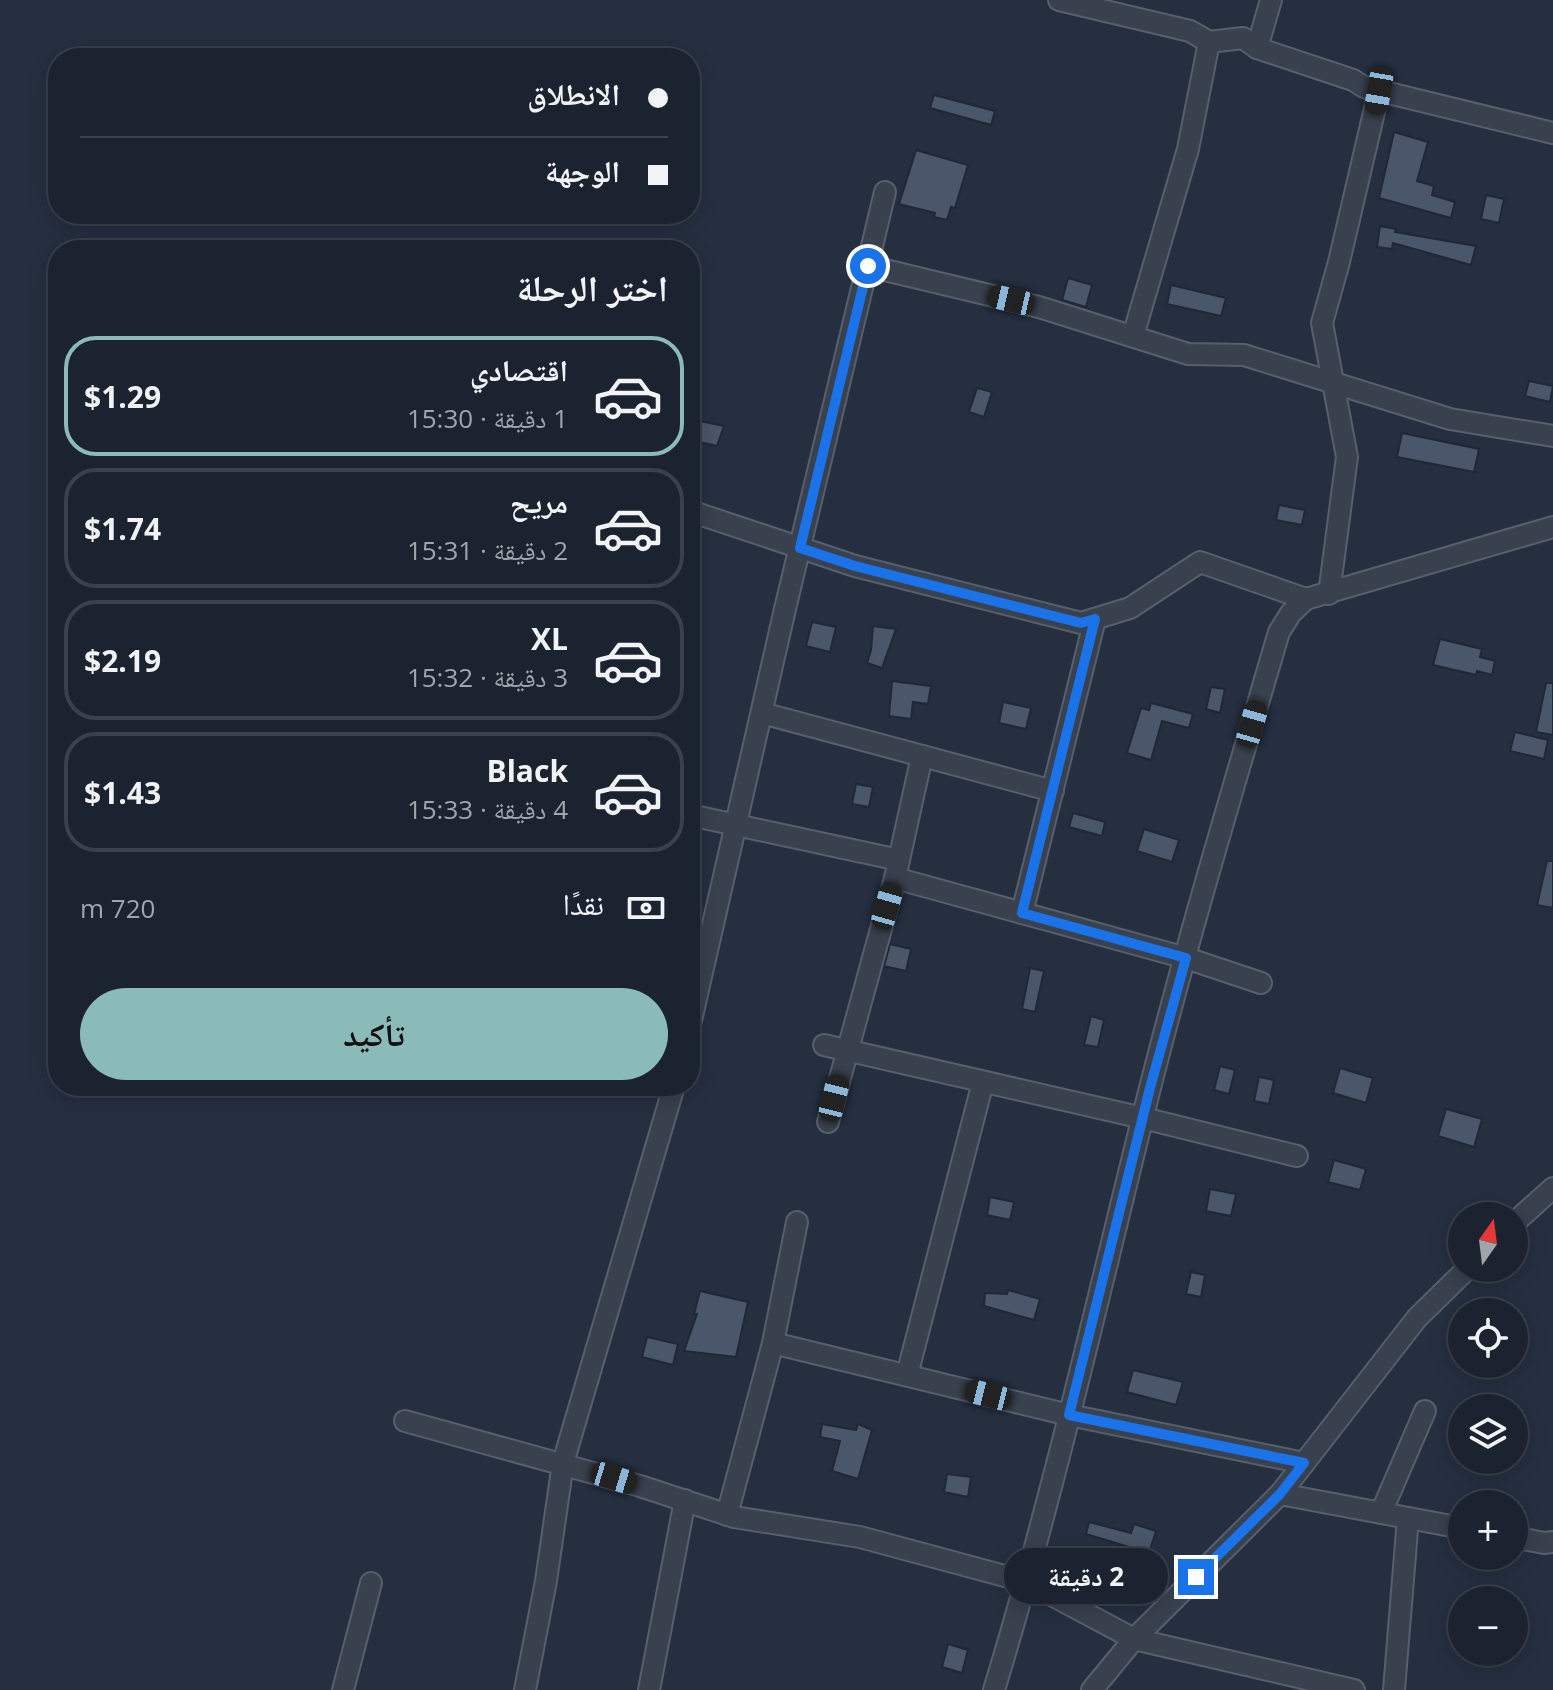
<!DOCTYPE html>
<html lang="ar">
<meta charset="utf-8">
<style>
:root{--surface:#1c2330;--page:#292f3c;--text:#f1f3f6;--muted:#a0a4ab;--line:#3a404c;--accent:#8bbbb9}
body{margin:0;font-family:"Open Sans","Noto Naskh Arabic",sans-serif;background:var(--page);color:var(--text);direction:rtl;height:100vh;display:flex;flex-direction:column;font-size:30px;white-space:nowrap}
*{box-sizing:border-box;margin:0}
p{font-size:26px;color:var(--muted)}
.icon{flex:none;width:44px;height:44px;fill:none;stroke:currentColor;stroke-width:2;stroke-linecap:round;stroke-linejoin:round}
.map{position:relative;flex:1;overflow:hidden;direction:ltr}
.panel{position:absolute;left:48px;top:240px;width:652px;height:856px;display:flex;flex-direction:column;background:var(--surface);border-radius:32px;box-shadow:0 4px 20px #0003,0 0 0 2px var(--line);direction:rtl}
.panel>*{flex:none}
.banner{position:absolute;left:48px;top:48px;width:652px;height:176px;border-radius:32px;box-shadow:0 4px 20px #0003,0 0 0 2px var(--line);direction:rtl;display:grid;align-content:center;height:176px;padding:0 32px;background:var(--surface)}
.needle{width:52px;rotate:14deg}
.fabs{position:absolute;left:1448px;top:1202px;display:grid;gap:16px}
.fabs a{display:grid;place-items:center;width:80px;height:80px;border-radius:50%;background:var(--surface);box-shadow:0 4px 20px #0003,0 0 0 2px var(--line);font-size:40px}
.end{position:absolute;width:36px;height:36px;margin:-18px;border:10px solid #1a73e8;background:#fff;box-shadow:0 0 0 4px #fff}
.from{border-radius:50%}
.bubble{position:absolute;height:56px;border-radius:28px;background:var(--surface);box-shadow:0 4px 20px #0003,0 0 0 2px var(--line);font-size:26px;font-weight:700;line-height:56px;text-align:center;direction:rtl}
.car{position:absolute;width:24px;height:48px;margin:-24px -12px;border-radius:10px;box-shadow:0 0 6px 2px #0007;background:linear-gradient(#222 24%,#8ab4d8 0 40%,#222 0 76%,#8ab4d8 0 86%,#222 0)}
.banner b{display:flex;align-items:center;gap:28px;height:76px;font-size:30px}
.banner b+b{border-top:2px solid var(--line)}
.banner i{width:20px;height:20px;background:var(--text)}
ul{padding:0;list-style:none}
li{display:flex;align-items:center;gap:24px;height:120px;margin:0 16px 12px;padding:0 16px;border:4px solid var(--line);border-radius:32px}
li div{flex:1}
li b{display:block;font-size:30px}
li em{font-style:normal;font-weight:700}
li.active{border-color:var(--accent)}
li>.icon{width:72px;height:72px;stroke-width:1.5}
h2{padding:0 32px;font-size:36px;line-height:96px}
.pay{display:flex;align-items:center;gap:20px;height:88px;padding:0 32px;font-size:30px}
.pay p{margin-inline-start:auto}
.action{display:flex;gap:16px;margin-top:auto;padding:16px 32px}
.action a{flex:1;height:92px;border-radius:48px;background:var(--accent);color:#111;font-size:32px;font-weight:700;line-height:92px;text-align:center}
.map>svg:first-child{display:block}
.building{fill:#4a5669;stroke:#202837;stroke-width:2}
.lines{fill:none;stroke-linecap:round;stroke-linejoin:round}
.street-casing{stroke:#575f6d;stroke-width:24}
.street{stroke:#39414f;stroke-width:20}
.route{stroke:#1a73e8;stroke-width:10}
</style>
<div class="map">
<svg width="1553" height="1690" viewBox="0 0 1553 1690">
<rect width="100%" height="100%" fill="#252f40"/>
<g class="building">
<polygon points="934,95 995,111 991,125 930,108"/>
<polygon points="1394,132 1428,142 1417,181 1434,186 1432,195 1455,202 1451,218 1379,198"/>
<polygon points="916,150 968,165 955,208 951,207 947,220 934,217 935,213 899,204"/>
<polygon points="1486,195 1504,199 1499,223 1481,219"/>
<polygon points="1380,226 1396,229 1395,232 1476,246 1471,265 1393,243 1392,249 1377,247"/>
<polygon points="1068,278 1092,285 1086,307 1062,300"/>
<polygon points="1171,285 1226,298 1221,316 1167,304"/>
<polygon points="1529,381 1553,386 1550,402 1525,396"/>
<polygon points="977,388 992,392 984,417 969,412"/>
<polygon points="690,419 724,426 717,446 690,440"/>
<polygon points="1402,433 1479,449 1474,472 1397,457"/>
<polygon points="1279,505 1305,510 1302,525 1276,520"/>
<polygon points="812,622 836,627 830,652 806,646"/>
<polygon points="873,626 896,629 882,668 867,663 871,650"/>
<polygon points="1440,639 1482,649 1480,657 1495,661 1492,675 1477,671 1476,675 1433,665"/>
<polygon points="892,681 931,686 928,704 913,702 911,719 889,716"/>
<polygon points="1546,683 1553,683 1553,735 1536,732"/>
<polygon points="1211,687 1225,689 1220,713 1206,709"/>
<polygon points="1003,702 1031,708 1026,729 999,723"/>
<polygon points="1151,703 1193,714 1189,728 1162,721 1151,760 1127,753 1141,708 1149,710"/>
<polygon points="1515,732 1548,740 1544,759 1510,751"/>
<polygon points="856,784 873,787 869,807 852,804"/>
<polygon points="1073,813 1105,822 1102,836 1069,827"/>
<polygon points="1144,829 1179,840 1172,862 1137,851"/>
<polygon points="1547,861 1553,861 1553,908 1537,905"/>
<polygon points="890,944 911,949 906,971 884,966"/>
<polygon points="1030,968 1044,971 1035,1012 1022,1009"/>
<polygon points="1091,1016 1104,1020 1098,1047 1084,1045"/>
<polygon points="1220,1066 1235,1070 1229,1094 1214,1090"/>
<polygon points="1340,1068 1373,1078 1366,1103 1333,1093"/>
<polygon points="1259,1077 1274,1080 1269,1104 1254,1101"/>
<polygon points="1446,1109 1482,1119 1474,1147 1438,1136"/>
<polygon points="1334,1160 1366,1169 1360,1190 1328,1182"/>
<polygon points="1210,1189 1236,1194 1231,1216 1206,1211"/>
<polygon points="990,1197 1014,1202 1010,1220 987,1215"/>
<polygon points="1191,1272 1205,1275 1201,1297 1186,1294"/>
<polygon points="1008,1290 1040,1299 1034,1320 984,1306 985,1293 1007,1294"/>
<polygon points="700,1291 748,1302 736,1357 684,1351 697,1314 694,1314"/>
<polygon points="647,1337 678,1344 673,1365 642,1357"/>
<polygon points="1133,1370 1183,1382 1176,1405 1127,1392"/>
<polygon points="822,1424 856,1430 858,1424 872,1430 858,1479 832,1471 840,1441 820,1437"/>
<polygon points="947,1474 971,1477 968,1497 944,1492"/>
<polygon points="1089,1522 1131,1533 1134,1524 1156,1531 1149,1553 1086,1534"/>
<polygon points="948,1644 968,1650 962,1673 942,1667"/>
</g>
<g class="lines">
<defs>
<g id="street">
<polyline points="1059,0 1190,31 1209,42 1243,38 1257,48 1353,80 1364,87 1553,133"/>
<polyline points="1257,48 1271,0"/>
<polyline points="868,266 1039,307 1188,354 1244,355 1450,419 1553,436"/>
<polyline points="1133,336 1188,149 1209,42"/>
<polyline points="690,511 855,566 1081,623 1130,608 1200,562 1306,599"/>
<polyline points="1329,594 1347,457 1322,323 1339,262 1379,91"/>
<polyline points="762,713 1053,791"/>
<polyline points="690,815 899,860"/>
<polyline points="895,878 1186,958 1261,983"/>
<polyline points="1022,913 1095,619"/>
<polyline points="690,1025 785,609 885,192"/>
<polyline points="824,1045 1143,1118 1297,1156"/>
<polyline points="828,1122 895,878 922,756"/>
<polyline points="1514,1223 1553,1188"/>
<polyline points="773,1343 1069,1415 1304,1463"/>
<polyline points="907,1375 983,1082"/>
<polyline points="405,1421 640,1486 734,1517 860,1537 1027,1582 1134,1639 1354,1690"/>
<polyline points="1280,1494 1417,1318 1468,1268"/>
<polyline points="1381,1513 1425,1411"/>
<polyline points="727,1515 773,1343 797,1222"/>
<polyline points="1514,1537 1544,1543 1553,1542"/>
<polyline points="343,1690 371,1583"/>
<polyline points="525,1690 546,1581 563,1463 674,1086"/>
<polyline points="649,1690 685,1500"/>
<path d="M994 1690C1054 1493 1099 1292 1149 1092 1188 938 1234 785 1279 632L1291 613 1306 599 1553 527"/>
<polyline points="1092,1690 1134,1639 1280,1494 1462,1528"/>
<polyline points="1394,1690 1408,1518"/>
</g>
</defs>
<use href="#street" class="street-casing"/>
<use href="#street" class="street"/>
</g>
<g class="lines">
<polyline class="route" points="868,266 800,548 855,566 1081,623 1095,619 1022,913 1186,958 1150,1088 1069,1415 1304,1463 1280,1494 1196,1577"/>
</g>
</svg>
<div class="fabs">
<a><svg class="needle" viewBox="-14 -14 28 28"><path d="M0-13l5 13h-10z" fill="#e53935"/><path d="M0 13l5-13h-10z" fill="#a0a4ab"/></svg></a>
<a><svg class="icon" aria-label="locate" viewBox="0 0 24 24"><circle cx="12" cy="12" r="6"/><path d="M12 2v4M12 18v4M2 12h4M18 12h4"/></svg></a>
<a><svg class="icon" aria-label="layers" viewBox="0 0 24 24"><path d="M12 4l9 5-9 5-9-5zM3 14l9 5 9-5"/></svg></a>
<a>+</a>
<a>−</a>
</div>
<i class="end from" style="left:868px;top:266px"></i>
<i class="end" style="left:1196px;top:1577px"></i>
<div class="bubble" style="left:1004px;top:1548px;width:164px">2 دقيقة</div>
<i class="car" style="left:1379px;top:91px;rotate:190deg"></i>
<i class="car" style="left:1011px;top:300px;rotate:283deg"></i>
<i class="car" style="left:1252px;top:724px;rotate:16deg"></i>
<i class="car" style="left:887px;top:906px;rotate:16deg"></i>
<i class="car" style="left:834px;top:1098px;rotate:14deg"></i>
<i class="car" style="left:988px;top:1395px;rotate:284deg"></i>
<i class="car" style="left:614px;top:1478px;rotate:107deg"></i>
<div class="banner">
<b><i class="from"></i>الانطلاق</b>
<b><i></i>الوجهة</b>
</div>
<section class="panel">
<h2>اختر الرحلة</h2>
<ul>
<li class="active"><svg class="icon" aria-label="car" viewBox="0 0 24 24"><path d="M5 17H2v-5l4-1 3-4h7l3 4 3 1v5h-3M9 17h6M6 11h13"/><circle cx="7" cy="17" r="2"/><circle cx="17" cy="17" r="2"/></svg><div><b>اقتصادي</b><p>1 دقيقة · 15:30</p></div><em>$1.29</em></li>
<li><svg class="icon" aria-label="car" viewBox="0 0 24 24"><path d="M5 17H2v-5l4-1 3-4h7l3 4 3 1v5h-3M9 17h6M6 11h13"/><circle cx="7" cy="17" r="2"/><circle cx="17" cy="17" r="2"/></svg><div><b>مريح</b><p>2 دقيقة · 15:31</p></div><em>$1.74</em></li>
<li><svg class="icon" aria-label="car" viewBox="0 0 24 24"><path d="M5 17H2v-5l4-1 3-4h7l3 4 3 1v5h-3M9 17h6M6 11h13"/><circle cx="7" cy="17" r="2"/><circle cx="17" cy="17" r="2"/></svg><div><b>XL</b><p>3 دقيقة · 15:32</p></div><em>$2.19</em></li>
<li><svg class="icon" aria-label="car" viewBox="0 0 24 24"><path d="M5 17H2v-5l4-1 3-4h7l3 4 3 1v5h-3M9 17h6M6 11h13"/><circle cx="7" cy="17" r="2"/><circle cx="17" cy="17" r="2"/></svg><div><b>Black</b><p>4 دقيقة · 15:33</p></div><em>$1.43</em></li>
</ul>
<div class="pay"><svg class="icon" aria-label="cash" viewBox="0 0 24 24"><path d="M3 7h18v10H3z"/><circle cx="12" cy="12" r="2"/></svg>نقدًا<p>720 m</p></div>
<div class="action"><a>تأكيد</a></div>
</section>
</div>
